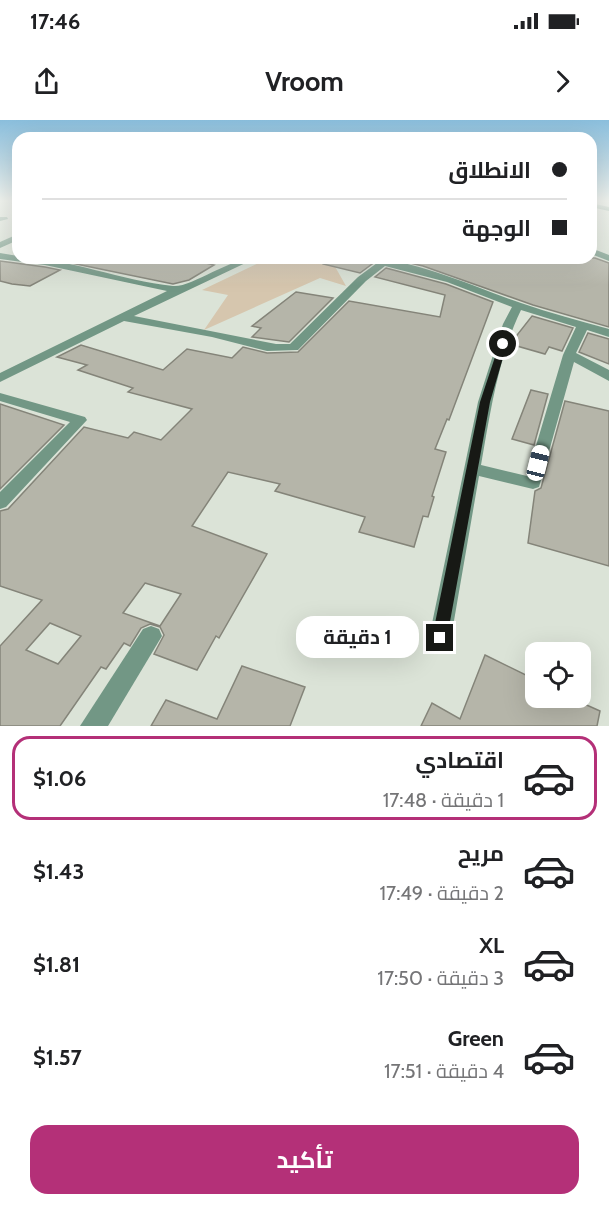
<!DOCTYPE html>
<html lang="ar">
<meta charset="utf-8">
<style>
:root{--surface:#fff;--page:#f6f6f6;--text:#202124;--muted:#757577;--line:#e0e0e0;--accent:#b43078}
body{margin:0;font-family:Cabin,Cairo,sans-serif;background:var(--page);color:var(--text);direction:rtl;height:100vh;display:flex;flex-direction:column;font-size:22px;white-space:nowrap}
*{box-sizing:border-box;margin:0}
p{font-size:20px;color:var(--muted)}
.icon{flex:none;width:33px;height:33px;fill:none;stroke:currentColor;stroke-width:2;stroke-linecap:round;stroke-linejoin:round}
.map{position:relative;height:606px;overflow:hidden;direction:ltr}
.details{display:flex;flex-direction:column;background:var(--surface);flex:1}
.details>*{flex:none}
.hud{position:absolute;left:12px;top:12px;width:585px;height:132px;border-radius:18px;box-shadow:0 6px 24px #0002;direction:rtl;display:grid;align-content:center;height:132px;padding:0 30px;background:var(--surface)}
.buttons{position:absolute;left:525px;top:522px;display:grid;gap:12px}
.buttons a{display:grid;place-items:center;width:66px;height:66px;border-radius:12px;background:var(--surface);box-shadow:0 6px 24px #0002;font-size:30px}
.end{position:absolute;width:27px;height:27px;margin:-14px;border:8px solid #171915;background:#fff;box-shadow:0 0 0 3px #fff}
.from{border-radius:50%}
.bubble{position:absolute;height:42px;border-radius:18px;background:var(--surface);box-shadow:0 6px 24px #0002;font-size:20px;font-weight:700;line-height:42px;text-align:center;direction:rtl}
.car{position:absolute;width:18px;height:36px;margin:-18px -9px;border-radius:8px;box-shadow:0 0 4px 2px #0007;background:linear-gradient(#fff 24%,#345 0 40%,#fff 0 76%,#345 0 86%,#fff 0)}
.hud b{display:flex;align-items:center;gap:21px;height:57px;font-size:22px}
.hud b+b{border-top:2px solid var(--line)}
.hud i{width:15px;height:15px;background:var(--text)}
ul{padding:10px 0 0;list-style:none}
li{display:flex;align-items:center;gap:18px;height:84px;margin:0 12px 9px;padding:0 18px;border:3px solid transparent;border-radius:18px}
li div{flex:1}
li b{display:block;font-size:22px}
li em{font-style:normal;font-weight:700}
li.active{border-color:var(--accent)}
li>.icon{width:54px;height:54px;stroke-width:1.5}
.action{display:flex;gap:12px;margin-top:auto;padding:12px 30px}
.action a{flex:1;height:69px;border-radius:18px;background:var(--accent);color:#fff;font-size:24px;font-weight:700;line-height:69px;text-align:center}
.status{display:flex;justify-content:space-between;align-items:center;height:42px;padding:0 30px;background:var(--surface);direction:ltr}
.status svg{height:16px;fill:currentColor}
header{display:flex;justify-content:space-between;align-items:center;height:78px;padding:0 30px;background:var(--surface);font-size:27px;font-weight:700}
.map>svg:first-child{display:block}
.green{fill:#d6c6ae}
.building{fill:#b5b5a9;stroke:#848479;stroke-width:1.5;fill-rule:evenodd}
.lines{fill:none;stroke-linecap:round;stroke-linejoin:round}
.street{fill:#729785;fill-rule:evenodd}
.secondary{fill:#3a745b;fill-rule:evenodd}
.route{fill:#171915}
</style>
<div class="status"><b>17:46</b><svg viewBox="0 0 49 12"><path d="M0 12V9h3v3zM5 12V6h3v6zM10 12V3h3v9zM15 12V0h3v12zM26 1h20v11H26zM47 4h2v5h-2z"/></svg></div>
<header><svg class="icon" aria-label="forward" viewBox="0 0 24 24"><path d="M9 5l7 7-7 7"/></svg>Vroom<svg class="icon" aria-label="share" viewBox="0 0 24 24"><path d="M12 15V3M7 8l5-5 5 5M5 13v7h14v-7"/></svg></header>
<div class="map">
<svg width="609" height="606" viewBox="0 0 609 606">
<rect width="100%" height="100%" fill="#dbe3d7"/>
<polygon class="green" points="269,138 322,138 333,143 346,166 320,158 204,210 228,175 202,170"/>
<g class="building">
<polygon points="47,138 186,138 214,145 189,160 173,164"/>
<polygon points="324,138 361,138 372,144 360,153 323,144"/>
<polygon points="388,138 595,138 609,143 609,207 533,185 423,146"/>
<polygon points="0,141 45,147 60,150 30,166 12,164 0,161"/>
<path d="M386 148 446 164 493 182 449 300 447 299 435 329 446 332 432 376 434 377 428 397 423 396 414 427 359 412 365 397 275 371 280 364 228 352 192 406 267 434 219 518 216 516 197 550 154 534 164 515 160 507 150 504 141 508 130 526 124 523 106 549 101 547 60 606H0V526L42 480 0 466V391L8 389 84 307 128 318 134 312 161 320 192 289 128 272 133 268 78 250 87 245 57 237 81 225 163 250 187 229 232 238 243 227 267 233 298 232 349 181 440 197 445 175 375 157ZM145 463 181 474 160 506 123 493ZM50 503 81 516 58 544 26 530Z"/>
<polygon points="296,172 333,178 289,222 252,217 261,208 252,206"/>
<polygon points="532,196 573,208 562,231 549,227 545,234 510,224"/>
<polygon points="588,213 609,219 609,244 579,232"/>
<polygon points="531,270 548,274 534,325 512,319"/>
<polygon points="565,281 609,291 609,446 528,423 535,371 541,368"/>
<polygon points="0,284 64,305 0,369"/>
<polygon points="485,535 536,560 536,578 571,578 600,591 597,606 421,606 432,583 460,599"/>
<polygon points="242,546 305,567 290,606 151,606 166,580 217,599"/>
</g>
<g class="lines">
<g class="street">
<polygon points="0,97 7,97 8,99 0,101"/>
<polygon points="18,114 18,120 0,128 0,122"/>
<polygon points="591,128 609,135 609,141 591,134"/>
<path d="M0 133 18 136V138C71 138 121 161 173 166 191 168 229 138 256 138L134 196 276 224H290L358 157 377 143 363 138C414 138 473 167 521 183 550 193 580 201 609 209V217L587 210 576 233 609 250V261L574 242 539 367 533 369 479 356 451 518 448 525 440 528 432 525 429 518 478 282 503 204 512 187 447 162 385 146 366 161 298 230 267 231 212 217 124 201 0 262V253L167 171 45 145 0 139ZM521 190 576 207 563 235 527 356 481 345C490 294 498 238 521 190Z"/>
<polygon points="0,273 85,297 87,300 6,387 0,389 0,372 70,302 0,281"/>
<polygon points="151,506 159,509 162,516 108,606 80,606 143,509"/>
</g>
<polygon class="secondary" points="591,83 609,87 609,91 591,87"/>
</g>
<linearGradient id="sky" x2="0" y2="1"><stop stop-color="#8abedc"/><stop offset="0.49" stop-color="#eff2ed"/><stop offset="1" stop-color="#eff2ed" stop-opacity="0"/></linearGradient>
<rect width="609" height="165" fill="url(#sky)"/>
<polygon class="route" points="500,222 507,224 490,282 447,518 445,523 440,525 434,523 432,518 480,282"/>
</svg>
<div class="buttons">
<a><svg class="icon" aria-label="locate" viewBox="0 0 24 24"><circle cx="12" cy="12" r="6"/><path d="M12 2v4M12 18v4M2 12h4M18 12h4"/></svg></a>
</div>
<i class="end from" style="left:503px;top:224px"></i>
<i class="end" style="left:440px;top:518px"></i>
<div class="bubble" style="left:296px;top:496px;width:123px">1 دقيقة</div>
<i class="car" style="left:538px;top:343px;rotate:14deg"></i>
<div class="hud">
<b><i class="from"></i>الانطلاق</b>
<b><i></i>الوجهة</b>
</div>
</div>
<section class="details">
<ul>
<li class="active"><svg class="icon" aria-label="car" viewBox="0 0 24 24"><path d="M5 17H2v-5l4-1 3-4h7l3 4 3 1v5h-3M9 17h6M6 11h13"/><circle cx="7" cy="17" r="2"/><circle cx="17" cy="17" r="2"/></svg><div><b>اقتصادي</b><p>1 دقيقة · 17:48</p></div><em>$1.06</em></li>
<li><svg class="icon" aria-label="car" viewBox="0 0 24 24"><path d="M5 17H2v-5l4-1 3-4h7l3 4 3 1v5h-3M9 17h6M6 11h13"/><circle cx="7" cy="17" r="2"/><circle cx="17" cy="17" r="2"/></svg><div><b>مريح</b><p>2 دقيقة · 17:49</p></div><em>$1.43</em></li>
<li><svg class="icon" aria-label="car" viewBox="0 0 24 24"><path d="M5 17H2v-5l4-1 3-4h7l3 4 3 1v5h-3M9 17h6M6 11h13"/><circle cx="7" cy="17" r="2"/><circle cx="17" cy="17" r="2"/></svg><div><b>XL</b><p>3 دقيقة · 17:50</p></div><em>$1.81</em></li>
<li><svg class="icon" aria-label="car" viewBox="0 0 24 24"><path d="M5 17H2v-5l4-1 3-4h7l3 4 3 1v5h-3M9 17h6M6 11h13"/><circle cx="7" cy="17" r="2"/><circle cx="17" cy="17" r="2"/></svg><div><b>Green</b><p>4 دقيقة · 17:51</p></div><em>$1.57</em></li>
</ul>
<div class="action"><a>تأكيد</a></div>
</section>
